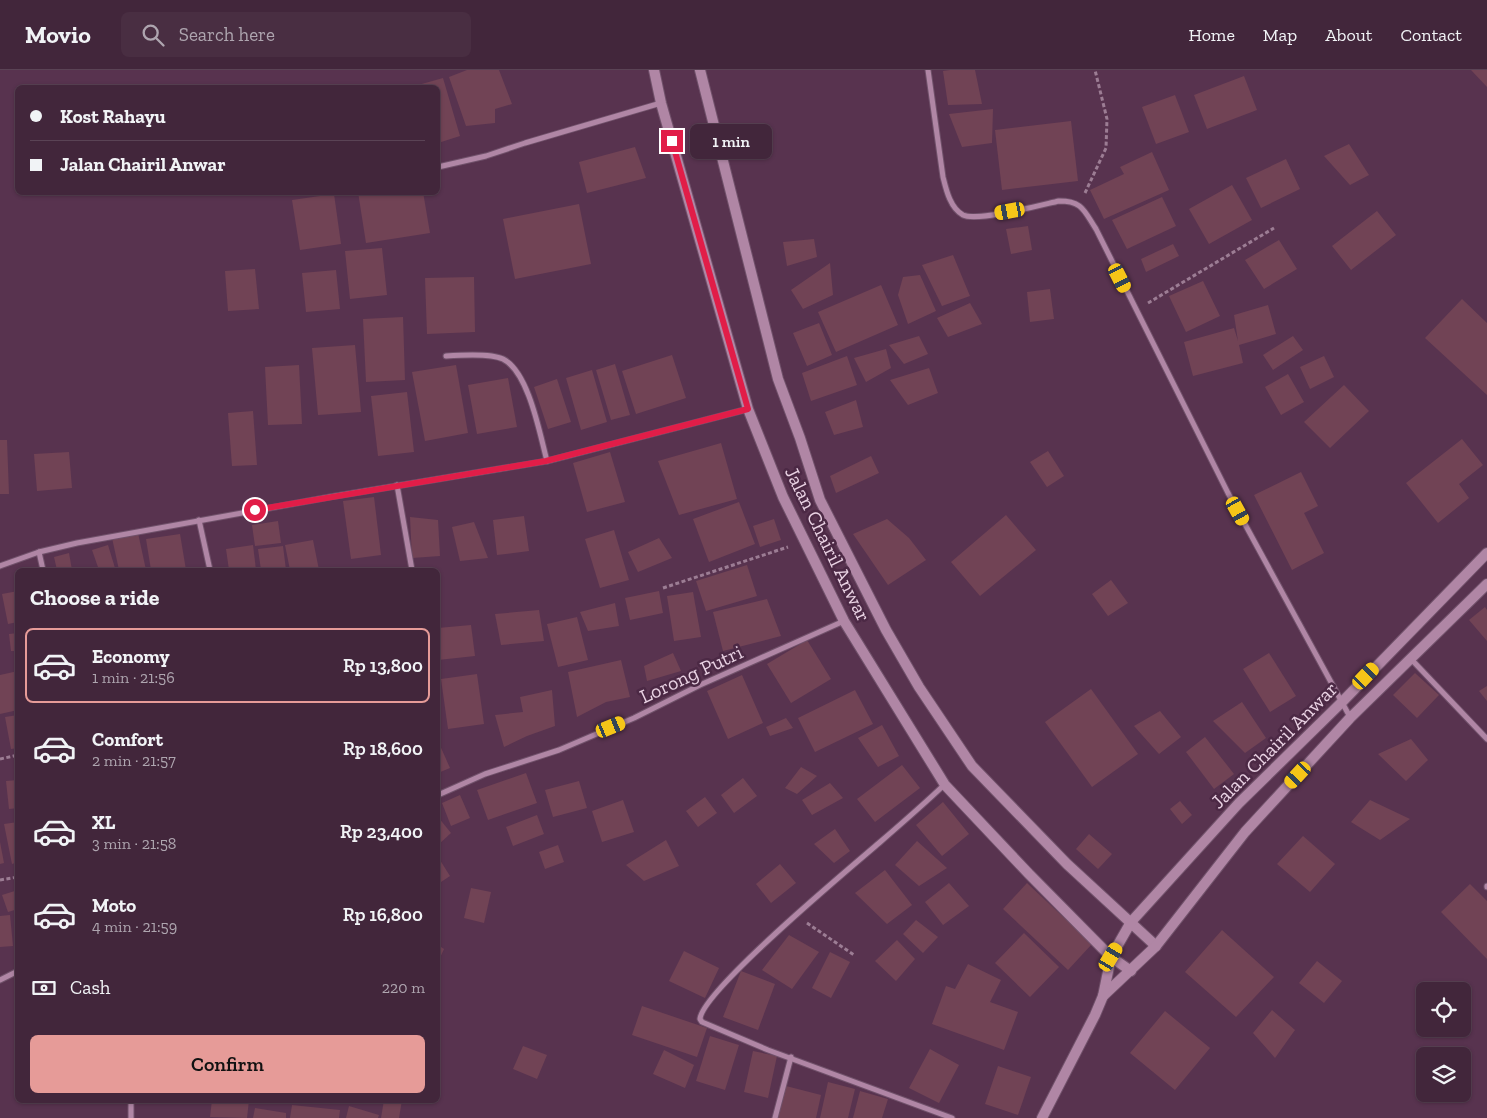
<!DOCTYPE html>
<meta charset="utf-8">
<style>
:root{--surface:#42263b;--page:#492e42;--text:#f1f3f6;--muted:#aea5af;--line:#5a4355;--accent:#e69b98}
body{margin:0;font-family:"Zilla Slab",serif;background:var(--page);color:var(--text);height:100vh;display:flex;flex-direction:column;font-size:19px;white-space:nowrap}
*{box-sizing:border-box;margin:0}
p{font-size:16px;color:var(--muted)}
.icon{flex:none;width:28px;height:28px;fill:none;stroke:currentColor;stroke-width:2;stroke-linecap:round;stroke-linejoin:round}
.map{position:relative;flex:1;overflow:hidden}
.sheet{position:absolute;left:15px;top:498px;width:425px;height:535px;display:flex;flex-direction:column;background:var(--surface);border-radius:8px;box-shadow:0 1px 4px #0004,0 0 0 1px var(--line)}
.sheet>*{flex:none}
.top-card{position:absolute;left:15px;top:15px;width:425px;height:110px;border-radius:8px;box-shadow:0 1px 4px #0004,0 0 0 1px var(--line);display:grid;align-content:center;height:110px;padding:0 15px;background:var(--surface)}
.tools{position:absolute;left:1416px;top:912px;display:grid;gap:10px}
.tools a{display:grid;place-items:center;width:55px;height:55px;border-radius:8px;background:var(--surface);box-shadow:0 1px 4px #0004,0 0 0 1px var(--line);font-size:25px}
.end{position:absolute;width:22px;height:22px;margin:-11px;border:6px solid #e11d48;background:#fff;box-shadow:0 0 0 2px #fff}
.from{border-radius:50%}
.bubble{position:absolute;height:35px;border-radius:8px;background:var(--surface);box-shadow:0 1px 4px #0004,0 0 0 1px var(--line);font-size:16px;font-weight:600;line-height:35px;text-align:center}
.car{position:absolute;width:15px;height:30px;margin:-15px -8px;border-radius:6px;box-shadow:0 0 4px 1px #0007;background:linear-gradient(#f5c518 24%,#345 0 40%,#f5c518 0 76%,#345 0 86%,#f5c518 0)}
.top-card b{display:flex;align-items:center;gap:18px;height:48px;font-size:19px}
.top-card b+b{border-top:1px solid var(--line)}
.top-card i{width:12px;height:12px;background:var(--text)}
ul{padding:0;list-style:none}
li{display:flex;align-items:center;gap:15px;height:75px;margin:0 10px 8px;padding:0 5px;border:2px solid transparent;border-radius:8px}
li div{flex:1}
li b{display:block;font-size:19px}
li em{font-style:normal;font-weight:600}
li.selected{border-color:var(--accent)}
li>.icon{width:45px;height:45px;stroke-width:1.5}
h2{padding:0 15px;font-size:22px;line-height:60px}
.pay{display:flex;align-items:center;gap:12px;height:55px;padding:0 15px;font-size:19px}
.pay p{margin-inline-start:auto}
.cta{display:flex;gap:10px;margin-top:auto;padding:10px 15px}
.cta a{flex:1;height:58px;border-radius:8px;background:var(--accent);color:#111;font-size:20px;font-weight:600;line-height:58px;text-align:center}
header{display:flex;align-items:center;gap:30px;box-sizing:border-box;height:70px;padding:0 25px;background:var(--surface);border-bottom:1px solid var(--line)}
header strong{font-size:24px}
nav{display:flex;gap:28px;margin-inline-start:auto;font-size:18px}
.search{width:350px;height:45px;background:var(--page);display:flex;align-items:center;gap:12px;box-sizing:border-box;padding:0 18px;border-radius:8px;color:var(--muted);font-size:19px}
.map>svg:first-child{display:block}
.building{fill:#714355}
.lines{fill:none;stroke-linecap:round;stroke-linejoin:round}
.street-casing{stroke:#70516a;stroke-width:7}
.secondary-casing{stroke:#70516a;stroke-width:12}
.path{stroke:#9c7d94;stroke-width:3;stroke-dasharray:4 2.5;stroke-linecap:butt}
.street{stroke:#b086a5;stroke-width:5}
.secondary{stroke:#b086a5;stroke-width:10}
.route{stroke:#e11d48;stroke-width:6}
.labels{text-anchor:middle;stroke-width:5;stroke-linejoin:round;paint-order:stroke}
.street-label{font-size:20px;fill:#ead3e4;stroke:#4c2945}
</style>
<header>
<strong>Movio</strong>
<div class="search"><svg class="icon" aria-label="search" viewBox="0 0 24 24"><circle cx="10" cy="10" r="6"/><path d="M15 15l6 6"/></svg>Search here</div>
<nav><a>Home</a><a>Map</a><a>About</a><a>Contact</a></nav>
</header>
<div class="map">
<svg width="1487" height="1048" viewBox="0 0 1487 1048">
<rect width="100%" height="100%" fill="#58334f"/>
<g class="building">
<polygon points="467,0 499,0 512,34 495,39 495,53 466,56 449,7"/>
<polygon points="950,0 975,0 982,34 948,35 943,1"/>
<polygon points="1471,0 1487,0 1487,17"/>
<polygon points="1244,6 1257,40 1207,59 1194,25"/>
<polygon points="443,8 460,66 438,73 438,18 411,17"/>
<polygon points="1175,25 1189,62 1156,74 1142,37"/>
<polygon points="993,39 992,73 962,77 949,44"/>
<polygon points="1071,51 1078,111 1002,120 995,60"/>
<polygon points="1349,74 1369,105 1350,115 1324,86"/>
<polygon points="635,77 646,108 587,123 579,92"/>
<polygon points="1152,82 1169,120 1104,149 1090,120 1124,104 1120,97"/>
<polygon points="1286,89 1300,119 1261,138 1246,108"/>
<polygon points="1232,115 1252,150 1209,174 1189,139"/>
<polygon points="358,122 423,122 430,163 366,173"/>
<polygon points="334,124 341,174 300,180 292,130"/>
<polygon points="1162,127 1176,156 1127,179 1112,150"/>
<polygon points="579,134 591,194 515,209 503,149"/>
<polygon points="1377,141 1396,165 1351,200 1332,176"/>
<polygon points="1028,156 1032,180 1011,184 1006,159"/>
<polygon points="814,169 817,187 787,196 783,172"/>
<polygon points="1279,170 1297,199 1264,219 1245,190"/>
<polygon points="1173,174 1179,186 1146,202 1141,189"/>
<polygon points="382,178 387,225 350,229 345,181"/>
<polygon points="953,185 970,226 942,236 922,195"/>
<polygon points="830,193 833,225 803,239 791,220"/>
<polygon points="255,199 259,239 228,241 225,201"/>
<polygon points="336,200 340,239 306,242 302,203"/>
<polygon points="920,205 936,241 908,254 898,225 903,207"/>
<polygon points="474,207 475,262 427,264 425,208"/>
<polygon points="1203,211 1220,246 1186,262 1169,226"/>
<polygon points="881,215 898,255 836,282 818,242"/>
<polygon points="1050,219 1054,249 1030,252 1027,222"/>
<polygon points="1462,229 1487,253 1487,325 1425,268"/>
<polygon points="970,233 982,254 948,267 937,248"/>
<polygon points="1268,235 1276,264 1239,275 1243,293 1193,306 1184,272 1234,258 1238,271 1234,245"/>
<polygon points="403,247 405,310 366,312 363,249"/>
<polygon points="819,253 832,285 807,296 793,263"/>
<polygon points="919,266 928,284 904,294 889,275"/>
<polygon points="1293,266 1303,280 1273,300 1263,285"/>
<polygon points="355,275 361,342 318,345 312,278"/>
<polygon points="886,279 891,298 866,312 854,288"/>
<polygon points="672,285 686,328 636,344 622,301"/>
<polygon points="847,286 857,315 811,331 802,303"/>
<polygon points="1324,286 1334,307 1310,319 1300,297"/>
<polygon points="615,294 630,345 611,350 596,300"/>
<polygon points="299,295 302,354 268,355 265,297"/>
<polygon points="456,295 468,363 425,371 412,302"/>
<polygon points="929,298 938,323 908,335 890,310"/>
<polygon points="592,300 607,352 581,360 566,308"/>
<polygon points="1288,304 1304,332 1281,345 1265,317"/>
<polygon points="508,308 517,357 477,364 468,315"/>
<polygon points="557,309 571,352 548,359 534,317"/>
<polygon points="1344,315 1369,341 1330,378 1304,352"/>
<polygon points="407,322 414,382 378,386 371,326"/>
<polygon points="856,330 863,357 834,365 825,342"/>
<polygon points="253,341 257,395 232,396 228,343"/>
<polygon points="1462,369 1483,395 1459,414 1469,428 1438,453 1406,413"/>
<polygon points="0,370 7,370 9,424 0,424"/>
<polygon points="721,373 737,429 679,445 658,391"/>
<polygon points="1048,381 1064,406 1047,417 1030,392"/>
<polygon points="69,382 72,418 37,421 34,384"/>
<polygon points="610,382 625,432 587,442 573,393"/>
<polygon points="871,386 879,403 836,423 830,406"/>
<polygon points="1301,402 1318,436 1304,443 1324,483 1292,500 1254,425"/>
<polygon points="374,427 381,485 351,489 343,431"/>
<polygon points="739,432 755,474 709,492 693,449"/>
<polygon points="1006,445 1036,480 980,526 951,492"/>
<polygon points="524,446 529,481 497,485 493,450"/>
<polygon points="410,447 438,450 440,486 412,488"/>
<polygon points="774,449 781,470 760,477 753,456"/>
<polygon points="887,449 909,468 926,490 888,515 853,464"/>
<polygon points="278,451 281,473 255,476 252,455"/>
<polygon points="474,452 488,488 460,491 452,457"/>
<polygon points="614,460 629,510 600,518 585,469"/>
<polygon points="138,463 146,500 119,500 112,468"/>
<polygon points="180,464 186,500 151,500 146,469"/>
<polygon points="659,468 672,488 638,502 628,482"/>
<polygon points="313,470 319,500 290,500 285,475"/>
<polygon points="108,475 115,498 99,500 92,480"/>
<polygon points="253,475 256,500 229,500 226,479"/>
<polygon points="283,476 286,500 261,500 258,479"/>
<polygon points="69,483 72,500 57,500 54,487"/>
<polygon points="747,495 757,526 706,541 696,511"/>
<polygon points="1111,510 1128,533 1108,546 1092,524"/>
<polygon points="18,521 18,552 8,554 2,524"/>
<polygon points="659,521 663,543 630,550 625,528"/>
<polygon points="693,522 701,567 674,571 667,526"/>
<polygon points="767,529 781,566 723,581 713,542"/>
<polygon points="615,533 619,556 588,561 580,542"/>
<polygon points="1485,537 1487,540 1487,571 1469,550"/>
<polygon points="539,540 544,571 501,575 495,544"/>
<polygon points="577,547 588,590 558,597 547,554"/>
<polygon points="471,555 475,586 438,590 438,558"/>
<polygon points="18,563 18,581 11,581 9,564"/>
<polygon points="807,570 831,609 791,633 767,594"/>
<polygon points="673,583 681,601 647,611 644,596"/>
<polygon points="1269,583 1296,626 1270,642 1243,599"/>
<polygon points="621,590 630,627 606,632 577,647 568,602"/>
<polygon points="18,601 18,640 0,644 0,605"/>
<polygon points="1415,603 1439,625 1417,648 1393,625"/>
<polygon points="477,604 484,654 448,659 441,609"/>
<polygon points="742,605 763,653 728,669 707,621"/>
<polygon points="1487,616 1487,631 1479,621"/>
<polygon points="1091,619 1138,684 1092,717 1045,652"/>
<polygon points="552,620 555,656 527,666 504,677 495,645 523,642 520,627"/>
<polygon points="855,620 873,654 815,682 798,648"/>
<polygon points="1242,632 1266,668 1245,683 1213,651"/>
<polygon points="1160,641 1181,667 1159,684 1134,656"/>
<polygon points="18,645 18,678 11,679 5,647"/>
<polygon points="786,648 793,658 770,666 766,657"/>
<polygon points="882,655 899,686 878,697 858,668"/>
<polygon points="1205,667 1234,704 1214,719 1186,682"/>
<polygon points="1411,669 1428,690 1406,711 1378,684"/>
<polygon points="438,671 450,698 438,703"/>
<polygon points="902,695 920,718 875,752 857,729"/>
<polygon points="801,697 817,706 797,724 785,718"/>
<polygon points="526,703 537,733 488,750 477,720"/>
<polygon points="743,708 757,726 734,743 721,725"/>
<polygon points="18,710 18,738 9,739 6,711"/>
<polygon points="579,711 587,738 553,747 545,720"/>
<polygon points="830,713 843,728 812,745 802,730"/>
<polygon points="460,725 470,748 451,756 442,733"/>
<polygon points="705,727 717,743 698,757 686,741"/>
<polygon points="623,730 634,762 602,772 592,741"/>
<polygon points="1370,730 1410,749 1380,770 1351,752"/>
<polygon points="1180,731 1192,745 1182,754 1170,739"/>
<polygon points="943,732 969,764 942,786 916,755"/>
<polygon points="537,745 544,764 513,776 506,757"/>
<polygon points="438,747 451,763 438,775"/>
<polygon points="18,752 18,792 12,794 4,754"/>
<polygon points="835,759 850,781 834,793 814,774"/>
<polygon points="1089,764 1112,784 1098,799 1076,779"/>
<polygon points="1303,766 1335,794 1310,822 1277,794"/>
<polygon points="666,770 679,796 644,811 626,795"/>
<polygon points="917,771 947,798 919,816 895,795"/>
<polygon points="0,772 4,793 0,794"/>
<polygon points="558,775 564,792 545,799 539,782"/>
<polygon points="438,787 450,806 438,814"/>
<polygon points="780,794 796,813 771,833 756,814"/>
<polygon points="885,800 912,835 887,854 855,823"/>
<polygon points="949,813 969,836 943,855 925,832"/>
<polygon points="1027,813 1092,874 1068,900 1003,839"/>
<polygon points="1470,814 1487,831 1487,889 1441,842"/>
<polygon points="471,818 491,822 484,853 464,848"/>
<polygon points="18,820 18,839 8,842 2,825"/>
<polygon points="10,845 13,876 0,877 0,846"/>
<polygon points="916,850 938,867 923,883 903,864"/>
<polygon points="1222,860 1274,907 1236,947 1185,902"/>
<polygon points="1024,863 1059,897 1030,927 995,893"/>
<polygon points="789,865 819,882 792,919 762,900"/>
<polygon points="897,870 915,889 896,911 875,891"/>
<polygon points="438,875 444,879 438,892"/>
<polygon points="684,881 719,898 705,928 669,911"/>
<polygon points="830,882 850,892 831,928 812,918"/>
<polygon points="1317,891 1342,911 1324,933 1299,913"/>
<polygon points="968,894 1001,910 990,932 1018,942 1004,980 932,954 946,916 955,919"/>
<polygon points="741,901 775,914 758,960 723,947"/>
<polygon points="642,936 707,958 697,987 632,965"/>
<polygon points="1272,940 1295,960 1275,988 1253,963"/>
<polygon points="1165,941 1210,978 1175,1020 1130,983"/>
<polygon points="710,966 739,975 725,1020 696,1011"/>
<polygon points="523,976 547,985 537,1009 513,999"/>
<polygon points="930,979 959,995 939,1033 909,1018"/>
<polygon points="664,980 694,995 685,1018 653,1004"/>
<polygon points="753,981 777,986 768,1028 744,1022"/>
<polygon points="998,996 1031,1007 1018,1045 985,1034"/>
<polygon points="828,1012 855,1019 848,1048 820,1048"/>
<polygon points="786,1016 821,1025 816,1048 778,1048"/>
<polygon points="860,1021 888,1029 882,1048 853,1048"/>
<polygon points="212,1030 249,1030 247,1048 210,1047"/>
<polygon points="384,1030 402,1030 399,1048 381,1048"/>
<polygon points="292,1035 340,1040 339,1048 290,1048"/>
<polygon points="349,1036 379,1045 378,1048 346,1048"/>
<polygon points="255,1038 286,1043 286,1048 253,1048"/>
</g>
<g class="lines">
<defs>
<g id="street">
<path d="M928 0 943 107C946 119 950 138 963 145 977 152 1041 135 1059 131 1083 131 1084 141 1096 159L1228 423 1350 647"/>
<polyline points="438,97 486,86 525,73 661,33"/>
<path d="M446 286C460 285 491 283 503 289 529 302 540 365 547 391"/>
<polyline points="397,415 412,500"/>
<polyline points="199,450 210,500"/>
<polyline points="39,482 43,500"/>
<polyline points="0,496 39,482 77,473 330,427 547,391 748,339"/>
<polyline points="1411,589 1487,669"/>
<path d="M944 715C923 735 901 754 879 773 850 798 702 921 700 949L702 952 768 980 952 1048"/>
<polyline points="438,725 485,704 559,680 634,648 700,615 844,551"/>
<polyline points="1487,816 1487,817"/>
<polyline points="0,910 18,901"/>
<polyline points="131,1030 131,1048"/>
<polyline points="775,1048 791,987"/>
</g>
<g id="secondary">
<polyline points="654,0 661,33 748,339 783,427 844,551 945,715 1029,804 1111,887 1131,901"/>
<polyline points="700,0 778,309 800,368 820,430 886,560 919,617 972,696 1067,794 1156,876"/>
<polyline points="1103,926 1156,876 1245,762 1350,648 1487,514"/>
<polyline points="1042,1048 1095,945 1103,926 1111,887 1131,852 1239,733 1342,632 1487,483"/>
</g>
</defs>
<use href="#street" class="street-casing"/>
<use href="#secondary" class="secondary-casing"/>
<g class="path">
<polyline points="1085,123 1106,78 1107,49 1095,0"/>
<polyline points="1148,233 1274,158"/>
<polyline points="663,518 788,477"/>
<polyline points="0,689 18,685"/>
<polyline points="0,810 18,807"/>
<polyline points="807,853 854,885"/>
</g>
<use href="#street" class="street"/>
<use href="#secondary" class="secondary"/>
</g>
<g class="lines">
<polyline class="route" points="255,440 546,391 748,339 672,71"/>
</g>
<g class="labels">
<g class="street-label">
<text transform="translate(828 474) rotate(64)" y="7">Jalan Chairil Anwar</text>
<text transform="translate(691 604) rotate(-25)" y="7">Lorong Putri</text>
<text transform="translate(1274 675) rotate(-45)" y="7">Jalan Chairil Anwar</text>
</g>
</g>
</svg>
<div class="tools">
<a><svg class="icon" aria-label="locate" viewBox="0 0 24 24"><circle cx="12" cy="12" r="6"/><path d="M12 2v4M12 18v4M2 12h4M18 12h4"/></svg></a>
<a><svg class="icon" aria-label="layers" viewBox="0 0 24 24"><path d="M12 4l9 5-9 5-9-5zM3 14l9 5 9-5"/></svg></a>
</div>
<i class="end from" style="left:255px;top:440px"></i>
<i class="end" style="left:672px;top:71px"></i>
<div class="bubble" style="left:690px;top:54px;width:82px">1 min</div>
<i class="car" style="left:1010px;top:141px;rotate:260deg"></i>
<i class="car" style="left:1120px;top:208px;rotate:153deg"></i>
<i class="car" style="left:1238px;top:441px;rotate:151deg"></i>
<i class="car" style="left:1366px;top:606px;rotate:44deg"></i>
<i class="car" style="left:611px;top:657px;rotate:68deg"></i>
<i class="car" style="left:1298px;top:705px;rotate:223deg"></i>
<i class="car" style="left:1111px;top:887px;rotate:31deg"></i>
<div class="top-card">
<b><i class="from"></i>Kost Rahayu</b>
<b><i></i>Jalan Chairil Anwar</b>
</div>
<section class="sheet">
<h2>Choose a ride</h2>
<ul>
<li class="selected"><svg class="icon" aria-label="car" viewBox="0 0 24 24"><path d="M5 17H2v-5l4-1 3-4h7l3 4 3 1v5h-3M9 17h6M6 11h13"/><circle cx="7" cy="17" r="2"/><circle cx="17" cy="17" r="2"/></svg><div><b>Economy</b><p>1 min · 21:56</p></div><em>Rp 13,800</em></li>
<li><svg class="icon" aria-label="car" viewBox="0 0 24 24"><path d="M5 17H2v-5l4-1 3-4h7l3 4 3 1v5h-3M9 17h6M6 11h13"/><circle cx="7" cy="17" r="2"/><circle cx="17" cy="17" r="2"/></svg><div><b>Comfort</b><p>2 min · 21:57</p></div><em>Rp 18,600</em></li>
<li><svg class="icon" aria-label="car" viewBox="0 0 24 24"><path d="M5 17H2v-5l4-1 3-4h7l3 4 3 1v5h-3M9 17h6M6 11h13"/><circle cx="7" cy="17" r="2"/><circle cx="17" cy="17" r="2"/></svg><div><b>XL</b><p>3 min · 21:58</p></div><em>Rp 23,400</em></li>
<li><svg class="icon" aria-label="car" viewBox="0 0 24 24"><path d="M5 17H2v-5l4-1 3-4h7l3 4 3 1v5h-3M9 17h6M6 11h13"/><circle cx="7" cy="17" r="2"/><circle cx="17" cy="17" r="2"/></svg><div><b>Moto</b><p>4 min · 21:59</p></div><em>Rp 16,800</em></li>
</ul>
<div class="pay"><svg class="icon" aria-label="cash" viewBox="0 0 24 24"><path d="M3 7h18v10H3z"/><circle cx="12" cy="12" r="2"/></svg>Cash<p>220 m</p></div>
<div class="cta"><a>Confirm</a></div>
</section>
</div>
